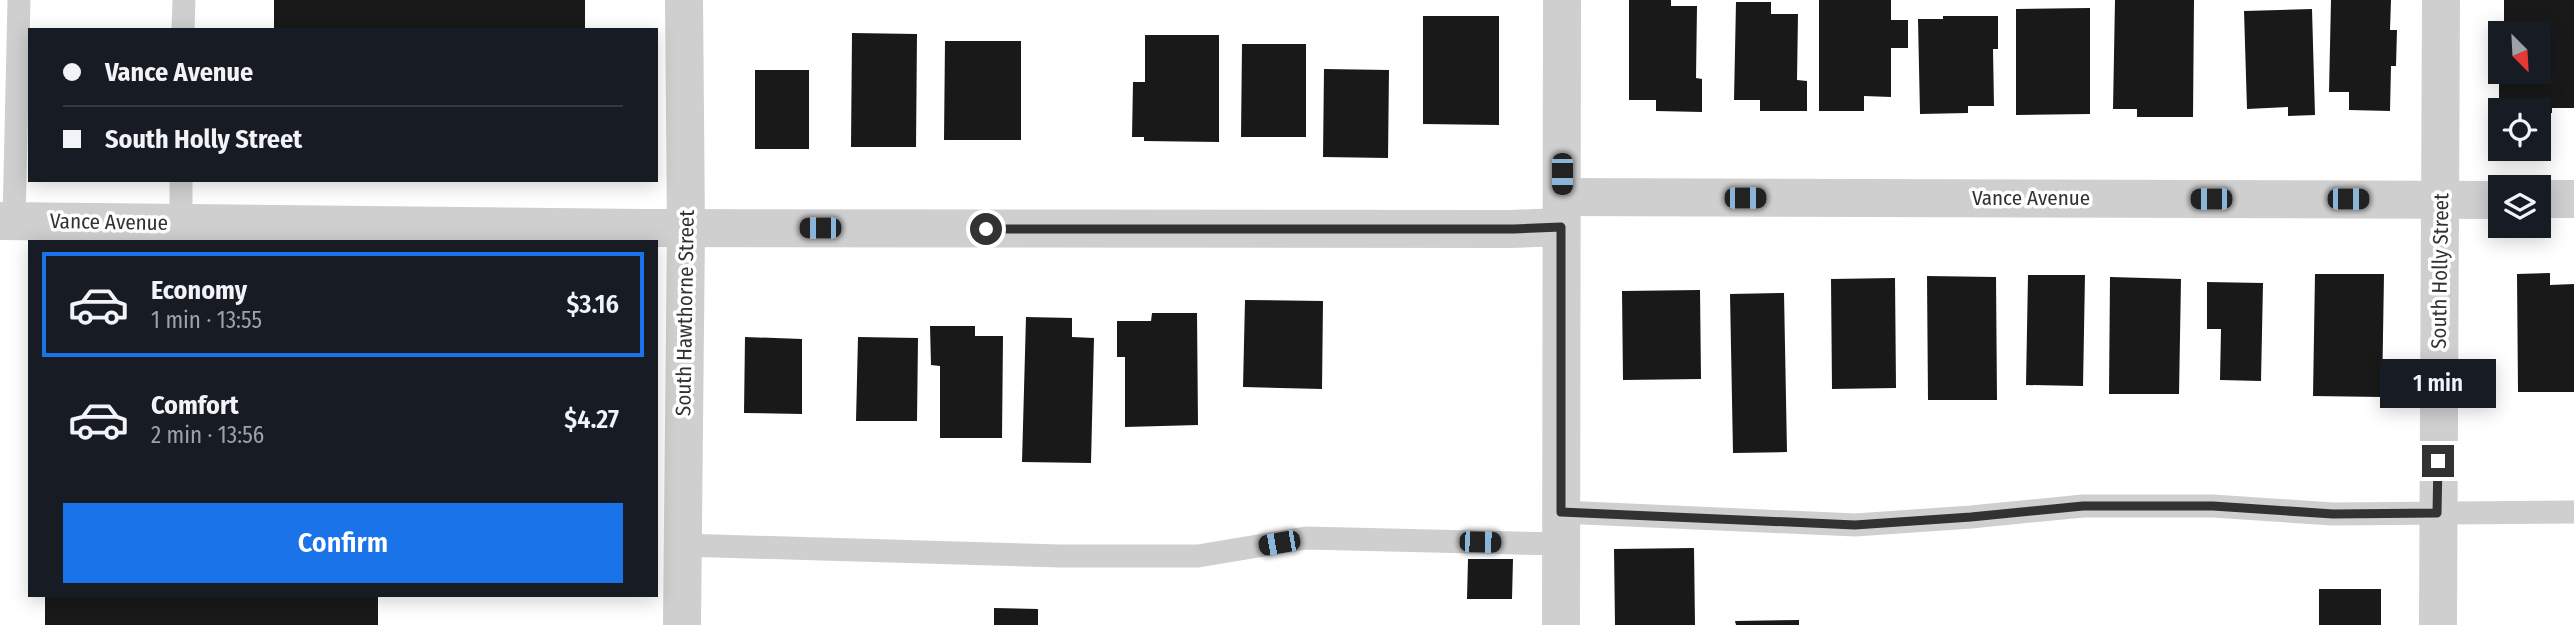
<!DOCTYPE html>
<meta charset="utf-8">
<style>
:root{--surface:#171b24;--page:#20242c;--text:#f1f3f6;--muted:#9ea1a6;--line:#363941;--accent:#1a73e8}
body{margin:0;font-family:"Fira Sans Condensed",sans-serif;background:var(--page);color:var(--text);height:100vh;display:flex;flex-direction:column;font-size:26px;white-space:nowrap}
*{box-sizing:border-box;margin:0}
p{font-size:23px;color:var(--muted)}
.icon{flex:none;width:38px;height:38px;fill:none;stroke:currentColor;stroke-width:2;stroke-linecap:round;stroke-linejoin:round}
.map{position:relative;flex:1;overflow:hidden}
.side{position:absolute;left:28px;top:240px;width:630px;height:357px;display:flex;flex-direction:column;background:var(--surface);border-radius:0px;box-shadow:0 4px 18px #0003}
.side>*{flex:none}
.banner{position:absolute;left:28px;top:28px;width:630px;height:154px;border-radius:0px;box-shadow:0 4px 18px #0003;display:grid;align-content:center;height:154px;padding:0 35px;background:var(--surface)}
.needle{width:46px;rotate:156deg}
.controls{position:absolute;left:2488px;top:21px;display:grid;gap:14px}
.controls a{display:grid;place-items:center;width:63px;height:63px;border-radius:0px;background:var(--surface);box-shadow:0 4px 18px #0003;font-size:35px}
.end{position:absolute;width:32px;height:32px;margin:-16px;border:9px solid #323232;background:#fff;box-shadow:0 0 0 4px #fff}
.from{border-radius:50%}
.bubble{position:absolute;height:49px;border-radius:0px;background:var(--surface);box-shadow:0 4px 18px #0003;font-size:23px;font-weight:600;line-height:49px;text-align:center}
.car{position:absolute;width:21px;height:42px;margin:-21px -10px;border-radius:9px;box-shadow:0 0 5px 2px #0007;background:linear-gradient(#222 24%,#8ab4d8 0 40%,#222 0 76%,#8ab4d8 0 86%,#222 0)}
.banner b{display:flex;align-items:center;gap:24px;height:66px;font-size:26px}
.banner b+b{border-top:2px solid var(--line)}
.banner i{width:18px;height:18px;background:var(--text)}
ul{padding:12px 0 0;list-style:none}
li{display:flex;align-items:center;gap:21px;height:105px;margin:0 14px 10px;padding:0 21px;border:4px solid transparent;border-radius:0px}
li div{flex:1}
li b{display:block;font-size:26px}
li em{font-style:normal;font-weight:600}
li.on{border-color:var(--accent)}
li>.icon{width:63px;height:63px;stroke-width:1.5}
.button{display:flex;gap:14px;margin-top:auto;padding:14px 35px}
.button a{flex:1;height:80px;border-radius:0px;background:var(--accent);color:#fff;font-size:28px;font-weight:600;line-height:80px;text-align:center}
.map>svg:first-child{display:block}
.building{fill:#191919}
.lines{fill:none;stroke-linecap:round;stroke-linejoin:round}
.lane{stroke:#cfcfcf;stroke-width:23}
.street{stroke:#cfcfcf;stroke-width:38}
.route{stroke:#323232;stroke-width:9}
.labels{text-anchor:middle;stroke-width:7;stroke-linejoin:round;paint-order:stroke}
.street-label{font-size:21px;fill:#323232;stroke:#fff}
</style>
<div class="map">
<svg width="2574" height="625" viewBox="0 0 2574 625">
<rect width="100%" height="100%" fill="#fff"/>
<g class="building">
<rect x="274" y="0" width="311" height="30"/>
<polygon points="1629,0 1671,0 1671,6 1697,6 1696,78 1702,79 1702,112 1656,111 1656,100 1629,100"/>
<polygon points="1819,0 1891,0 1891,20 1908,20 1908,48 1891,48 1891,97 1864,96 1864,111 1819,111"/>
<polygon points="2115,0 2194,0 2193,117 2137,117 2137,109 2113,109"/>
<polygon points="2331,0 2391,0 2390,30 2397,30 2396,66 2391,66 2390,111 2349,110 2349,92 2329,92"/>
<polygon points="2504,0 2574,0 2574,108 2552,108 2552,113 2539,113 2539,110 2499,110 2499,72 2539,72 2539,33 2504,33"/>
<polygon points="1736,2 1771,2 1771,14 1798,14 1797,80 1807,81 1807,111 1760,111 1760,100 1734,100"/>
<polygon points="2090,8 2090,114 2016,115 2016,9"/>
<polygon points="2312,9 2315,115 2288,116 2288,107 2247,109 2244,11"/>
<polygon points="1423,16 1499,16 1499,125 1423,124"/>
<polygon points="1943,16 1998,16 1998,49 1993,49 1994,106 1968,106 1968,113 1920,114 1918,19 1943,19"/>
<polygon points="852,33 917,34 916,147 851,147"/>
<polygon points="1145,35 1219,35 1219,142 1144,141 1144,137 1132,137 1133,82 1145,82"/>
<polygon points="945,41 1021,41 1021,140 944,140"/>
<polygon points="1242,44 1306,44 1306,137 1241,137"/>
<polygon points="1324,69 1389,70 1388,158 1323,157"/>
<rect x="755" y="70" width="54" height="79"/>
<polygon points="2550,273 2550,285 2574,284 2574,392 2518,392 2517,274"/>
<polygon points="2315,274 2384,274 2382,397 2313,396"/>
<polygon points="2028,275 2085,275 2083,386 2026,385"/>
<polygon points="1927,276 1996,277 1997,400 1928,400"/>
<polygon points="2110,277 2181,279 2179,394 2109,394"/>
<polygon points="1895,278 1896,388 1832,389 1831,279"/>
<polygon points="2207,282 2263,283 2261,381 2220,380 2221,329 2207,329"/>
<polygon points="1700,290 1701,379 1623,380 1622,291"/>
<polygon points="1784,293 1787,452 1733,453 1730,294"/>
<polygon points="1245,300 1323,301 1322,389 1243,387"/>
<polygon points="1152,313 1197,313 1198,425 1125,427 1125,357 1117,357 1117,321 1151,321"/>
<polygon points="1026,317 1072,318 1072,337 1094,338 1091,463 1022,462"/>
<polygon points="930,326 975,326 975,336 1003,336 1002,438 940,438 940,366 931,365"/>
<polygon points="745,337 802,339 802,414 744,413"/>
<polygon points="858,337 918,338 917,421 856,421"/>
<polygon points="1694,548 1695,625 1615,625 1614,549"/>
<polygon points="1468,559 1513,559 1512,599 1467,599"/>
<rect x="2319" y="589" width="62" height="36"/>
<rect x="45" y="595" width="333" height="30"/>
<polygon points="994,608 1038,609 1038,625 994,625"/>
<polygon points="1799,620 1799,625 1736,625 1735,621"/>
</g>
<g class="lines">
<g class="lane">
<polyline points="183,30 184,0"/>
<polyline points="14,221 19,0"/>
<polyline points="181,223 181,180"/>
<polyline points="1561,512 1855,525 1971,517 2083,506 2213,506 2333,514 2574,512"/>
<polyline points="682,545 1060,556 1198,556 1306,538 1561,544"/>
</g>
<g class="street">
<polyline points="1562,197 2501,200"/>
<polyline points="2539,199 2574,199"/>
<polyline points="0,221 642,228 1510,229 1561,227"/>
<polyline points="682,625 686,228 684,0"/>
<polyline points="1561,625 1562,0"/>
<polyline points="2438,625 2441,0"/>
</g>
</g>
<g class="lines">
<polyline class="route" points="986,229 1514,229 1561,227 1561,512 1855,525 1971,517 2083,506 2213,506 2333,514 2437,513 2438,461"/>
</g>
<g class="labels">
<g class="street-label">
<text x="2031" y="205">Vance Avenue</text>
<text transform="translate(109 222) rotate(1)" y="7">Vance Avenue</text>
<text transform="translate(2440 271) rotate(-89)" y="7">South Holly Street</text>
<text transform="translate(685 313) rotate(-89)" y="7">South Hawthorne Street</text>
</g>
</g>
</svg>
<div class="controls">
<a><svg class="needle" viewBox="-14 -14 28 28"><path d="M0-13l5 13h-10z" fill="#e53935"/><path d="M0 13l5-13h-10z" fill="#9ea1a6"/></svg></a>
<a><svg class="icon" aria-label="locate" viewBox="0 0 24 24"><circle cx="12" cy="12" r="6"/><path d="M12 2v4M12 18v4M2 12h4M18 12h4"/></svg></a>
<a><svg class="icon" aria-label="layers" viewBox="0 0 24 24"><path d="M12 4l9 5-9 5-9-5zM3 14l9 5 9-5"/></svg></a>
</div>
<i class="end from" style="left:986px;top:229px"></i>
<i class="end" style="left:2438px;top:461px"></i>
<div class="bubble" style="left:2380px;top:359px;width:116px">1 min</div>
<i class="car" style="left:1562px;top:174px;rotate:180deg"></i>
<i class="car" style="left:1745px;top:198px;rotate:90deg"></i>
<i class="car" style="left:2211px;top:199px;rotate:270deg"></i>
<i class="car" style="left:2348px;top:199px;rotate:90deg"></i>
<i class="car" style="left:820px;top:228px;rotate:270deg"></i>
<i class="car" style="left:1480px;top:542px;rotate:91deg"></i>
<i class="car" style="left:1279px;top:543px;rotate:260deg"></i>
<div class="banner">
<b><i class="from"></i>Vance Avenue</b>
<b><i></i>South Holly Street</b>
</div>
<section class="side">
<ul>
<li class="on"><svg class="icon" aria-label="car" viewBox="0 0 24 24"><path d="M5 17H2v-5l4-1 3-4h7l3 4 3 1v5h-3M9 17h6M6 11h13"/><circle cx="7" cy="17" r="2"/><circle cx="17" cy="17" r="2"/></svg><div><b>Economy</b><p>1 min · 13:55</p></div><em>$3.16</em></li>
<li><svg class="icon" aria-label="car" viewBox="0 0 24 24"><path d="M5 17H2v-5l4-1 3-4h7l3 4 3 1v5h-3M9 17h6M6 11h13"/><circle cx="7" cy="17" r="2"/><circle cx="17" cy="17" r="2"/></svg><div><b>Comfort</b><p>2 min · 13:56</p></div><em>$4.27</em></li>
</ul>
<div class="button"><a>Confirm</a></div>
</section>
</div>
